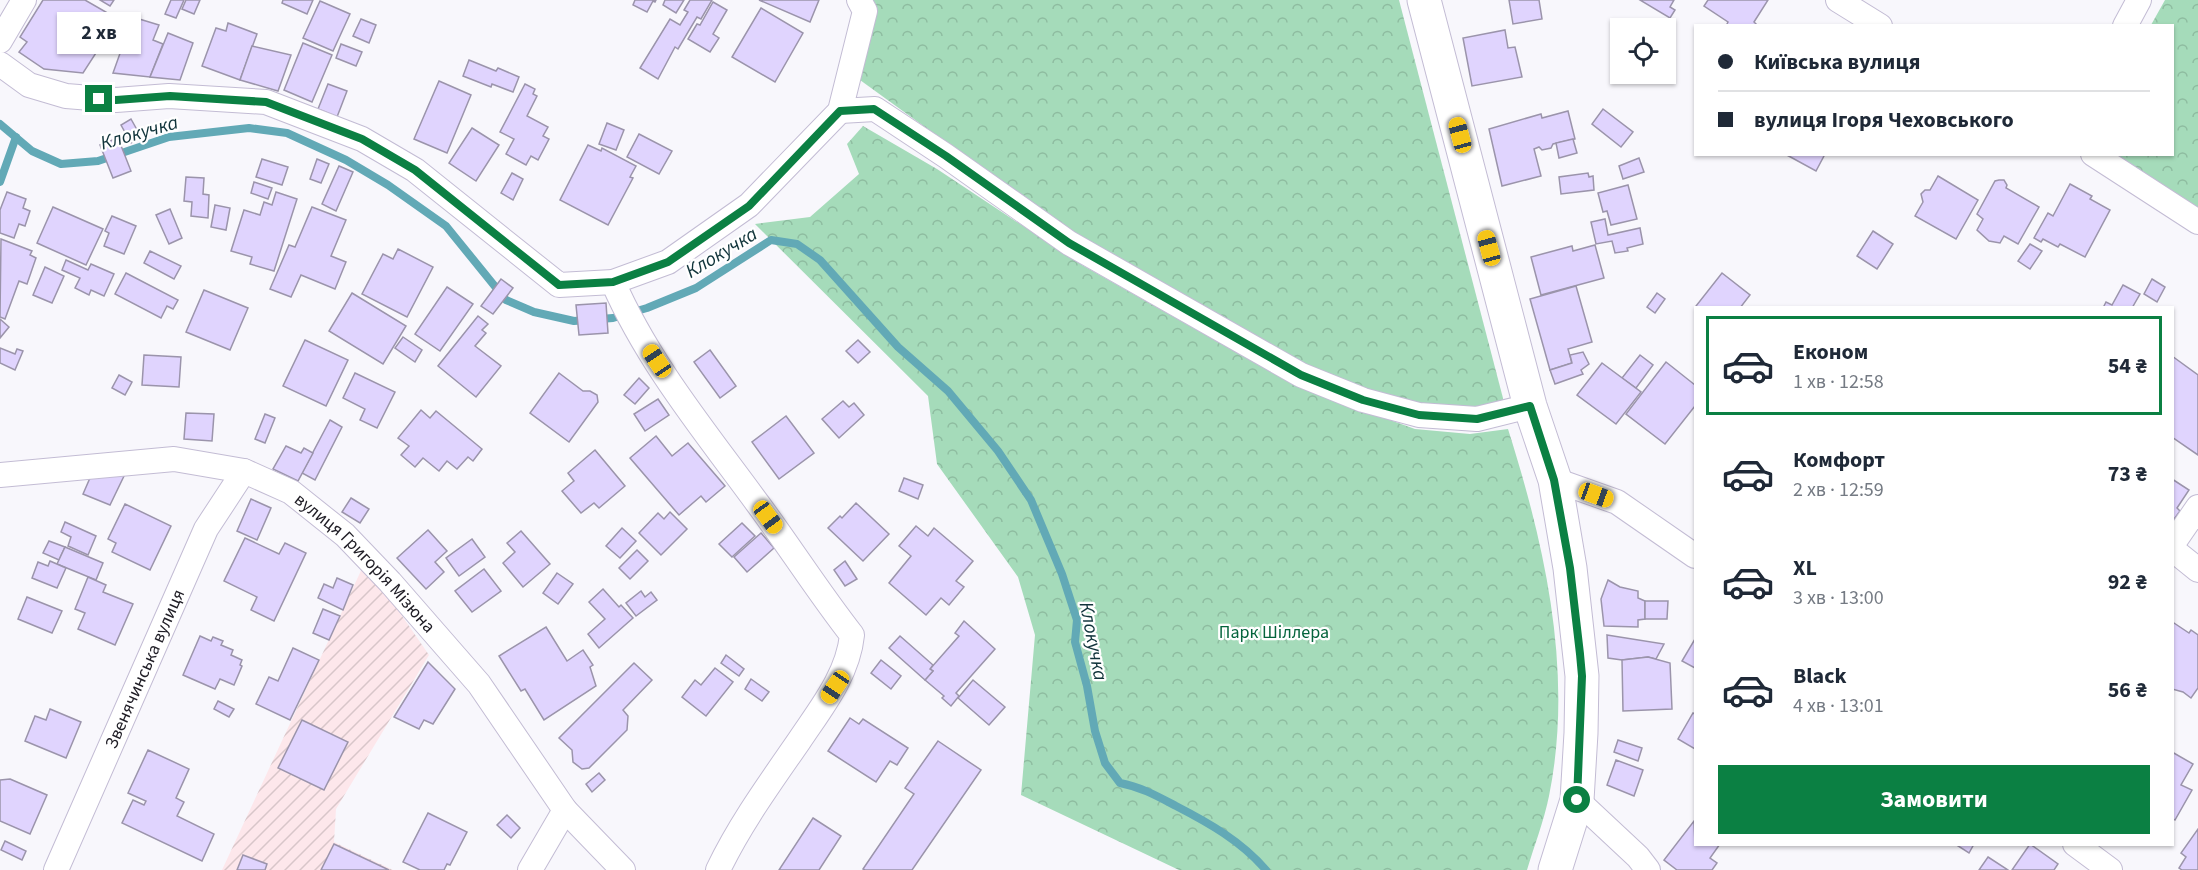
<!DOCTYPE html>
<html lang="uk">
<meta charset="utf-8">
<style>
:root{--surface:#fff;--page:#f6f6f7;--text:#1f2937;--muted:#747a83;--line:#e0e1e3;--accent:#0b8043}
body{margin:0;font-family:"Source Sans 3",sans-serif;background:var(--page);color:var(--text);height:100vh;display:flex;flex-direction:column;font-size:22px;white-space:nowrap}
*{box-sizing:border-box;margin:0}
p{font-size:20px;color:var(--muted)}
.icon{flex:none;width:33px;height:33px;fill:none;stroke:currentColor;stroke-width:2;stroke-linecap:round;stroke-linejoin:round}
.map{position:relative;flex:1;overflow:hidden}
.sheet{position:absolute;left:1694px;top:306px;width:480px;height:540px;display:flex;flex-direction:column;background:var(--surface);border-radius:0px;box-shadow:0 2px 4px #0004}
.sheet>*{flex:none}
.guide{position:absolute;left:1694px;top:24px;width:480px;height:132px;border-radius:0px;box-shadow:0 2px 4px #0004;display:grid;align-content:center;height:132px;padding:0 24px;background:var(--surface)}
.tools{position:absolute;left:1610px;top:18px;display:grid;gap:12px}
.tools a{display:grid;place-items:center;width:66px;height:66px;border-radius:0px;background:var(--surface);box-shadow:0 2px 4px #0004;font-size:30px}
.end{position:absolute;width:27px;height:27px;margin:-14px;border:8px solid #0b8043;background:#fff;box-shadow:0 0 0 3px #fff}
.from{border-radius:50%}
.bubble{position:absolute;height:42px;border-radius:0px;background:var(--surface);box-shadow:0 2px 4px #0004;font-size:20px;font-weight:700;line-height:42px;text-align:center}
.car{position:absolute;width:18px;height:36px;margin:-18px -9px;border-radius:8px;box-shadow:0 0 4px 2px #0007;background:linear-gradient(#f5c518 24%,#345 0 40%,#f5c518 0 76%,#345 0 86%,#f5c518 0)}
.guide b{display:flex;align-items:center;gap:21px;height:57px;font-size:22px}
.guide b+b{border-top:2px solid var(--line)}
.guide i{width:15px;height:15px;background:var(--text)}
ul{padding:10px 0 0;list-style:none}
li{display:flex;align-items:center;gap:18px;height:99px;margin:0 12px 9px;padding:0 12px;border:3px solid transparent;border-radius:0px}
li div{flex:1}
li b{display:block;font-size:22px}
li em{font-style:normal;font-weight:700}
li.active{border-color:var(--accent)}
li>.icon{width:54px;height:54px;stroke-width:1.5}
.cta{display:flex;gap:12px;margin-top:auto;padding:12px 24px}
.cta a{flex:1;height:69px;border-radius:0px;background:var(--accent);color:#fff;font-size:24px;font-weight:700;line-height:69px;text-align:center}
.map>svg:first-child{display:block}
.industrial{fill:url(#industrial-furrows)}
.park{fill:url(#park-crowns)}
.lines{fill:none;stroke-linecap:round;stroke-linejoin:round}
.stream{stroke:#62a9b6;stroke-width:8}
.building{fill:#e0d4fe;stroke:#9b94ab;stroke-width:1.5}
.street-casing{stroke:#c3bcd4;stroke-width:26}
.secondary-casing{stroke:#c3bcd4;stroke-width:35}
.street{stroke:#fff;stroke-width:24}
.secondary{stroke:#fff;stroke-width:33}
.route{stroke:#0b8043;stroke-width:8}
.labels{text-anchor:middle;stroke-width:4.5;stroke-linejoin:round;paint-order:stroke}
.street-label{font-size:18px;fill:#1f1d25;stroke:#fff}
.park-label{font-size:18px;fill:#04643c;stroke:#fff}
.water-label{font-size:20px;font-style:italic;fill:#11343b;stroke:#fff}
</style>
<div class="map">
<svg width="2198" height="870" viewBox="0 0 2198 870">
<defs>
<pattern id="industrial-furrows" width="10" height="10" patternUnits="userSpaceOnUse" patternTransform="scale(1.5)"><rect width="10" height="10" fill="#fde7eb"/><path d="M-1 1l2-2M0 10L10 0M9 11l2-2" fill="none" stroke="#d8c6c9"/></pattern>
<pattern id="park-crowns" width="20" height="18" patternUnits="userSpaceOnUse" patternTransform="scale(1.5)"><rect width="20" height="18" fill="#a5dbba"/><path d="M2 6a3 3 0 1 1 6 0M12 15a3 3 0 1 1 6 0" fill="none" stroke="#8ebca0"/></pattern>
</defs>
<rect width="100%" height="100%" fill="#f8f7fc"/>
<polygon class="industrial" points="365,562 429,655 336,809 334,842 393,870 222,870"/>
<g class="park">
<polygon points="869,0 1399,0 1504,402 1476,409 1419,408 1302,369 1074,235 860,80"/>
<polygon points="2165,0 2198,0 2198,213 2113,155 2172,154 2172,26 2151,25"/>
<path d="M863 126 937 169 1082 265 1296 386 1415 429 1470 434 1508 429C1545 546 1574 673 1549 796 1544 821 1534 846 1527 870H1179L1021 795 1035 635 1018 577 937 464 928 396 755 224 810 217 859 174 847 144Z"/>
</g>
<g class="lines">
<g class="stream">
<path d="M0 124 32 151 61 164 98 161 169 137 249 128 287 133 346 160 388 185 446 226 506 300 534 312 574 321 613 318 647 308 696 288 771 240 797 244 820 260 898 347 948 391 998 451 1031 500 1062 574 1077 620 1075 642 1087 686 1095 731 1105 763 1120 783C1141 787 1157 796 1176 806 1209 823 1241 841 1266 870"/>
<polyline points="0,182 16,137"/>
</g>
</g>
<g class="building">
<polygon points="43,0 85,0 118,19 83,73 44,69 19,52 27,42 20,37"/>
<polygon points="100,0 114,0 110,6"/>
<polygon points="171,0 184,0 176,18 165,14"/>
<polygon points="186,0 200,0 194,14 182,9"/>
<polygon points="283,0 313,0 307,14 282,3"/>
<polygon points="635,0 656,0 655,2 653,1 647,12 633,5"/>
<polygon points="665,0 684,0 676,13 663,5"/>
<polygon points="690,0 712,0 701,19 697,17 678,49 675,47 658,79 640,68 670,19 680,25 688,12 684,10"/>
<polygon points="759,0 819,0 810,22"/>
<polygon points="1509,0 1539,0 1542,19 1513,24"/>
<polygon points="1640,0 1674,0 1670,7 1675,10 1670,18"/>
<polygon points="1708,0 1768,0 1754,22 1758,26 1726,26 1728,22 1704,6"/>
<polygon points="320,1 350,14 333,51 303,38"/>
<polygon points="713,2 727,10 713,34 719,38 710,52 688,39 697,24 700,25"/>
<polygon points="761,8 803,33 775,82 732,57"/>
<polygon points="136,18 159,25 153,40 163,44 150,77 113,73 128,31 131,32"/>
<polygon points="361,19 376,25 369,43 353,36"/>
<polygon points="228,23 257,34 240,80 202,66 216,28 226,31"/>
<polygon points="1505,30 1508,48 1515,47 1522,77 1472,86 1463,38"/>
<polygon points="168,33 193,43 180,80 150,77"/>
<polygon points="303,43 332,55 312,102 284,90"/>
<polygon points="341,44 362,52 356,66 336,58"/>
<polygon points="252,46 291,55 278,91 240,80"/>
<polygon points="469,60 496,71 498,68 519,77 513,92 492,84 491,87 463,76"/>
<polygon points="439,81 471,95 447,153 414,139"/>
<polygon points="328,84 347,91 337,117 318,109"/>
<polygon points="525,84 535,89 533,94 537,96 527,116 548,127 543,136 549,139 538,160 531,156 526,165 506,154 514,139 500,132"/>
<polygon points="1603,109 1633,132 1621,147 1592,124"/>
<polygon points="1568,111 1575,139 1553,144 1551,148 1542,150 1539,147 1534,149 1541,176 1502,186 1489,129 1541,114 1542,118"/>
<polygon points="131,119 141,137 131,143 121,125"/>
<polygon points="607,123 624,130 616,150 599,144"/>
<polygon points="472,128 499,145 476,181 449,163"/>
<polygon points="639,134 672,151 659,174 627,157"/>
<polygon points="118,138 131,171 113,178 100,145"/>
<polygon points="1573,139 1577,153 1559,158 1556,143"/>
<polygon points="588,145 601,151 602,148 636,166 630,177 633,178 608,225 560,200"/>
<polygon points="1785,154 1825,154 1816,171"/>
<polygon points="1639,158 1644,172 1623,179 1619,166"/>
<polygon points="262,159 288,167 282,185 256,177"/>
<polygon points="317,159 329,164 321,183 310,179"/>
<polygon points="339,166 353,172 336,211 322,204"/>
<polygon points="512,173 523,179 513,200 501,193"/>
<polygon points="1588,173 1589,177 1593,176 1594,190 1561,194 1559,177"/>
<polygon points="1938,176 1978,200 1956,239 1915,216 1923,202 1921,194 1925,190 1930,190"/>
<polygon points="186,177 204,178 203,194 209,195 208,218 191,216 192,202 184,201"/>
<polygon points="1999,180 2004,180 2007,185 2006,188 2039,207 2018,244 2004,236 2000,243 1989,241 1977,230 1983,219 1977,214 1995,181"/>
<polygon points="254,182 272,188 268,199 251,193"/>
<polygon points="2070,184 2092,196 2090,199 2110,210 2085,257 2060,244 2058,247 2043,239 2041,242 2034,238 2048,213 2053,216"/>
<polygon points="1628,185 1637,219 1611,225 1607,211 1603,212 1598,193"/>
<polygon points="7,192 26,199 23,208 30,211 25,226 19,224 14,238 0,233 0,210"/>
<polygon points="276,192 297,199 274,271 250,264 252,257 231,251 244,210 260,215 264,202 272,205"/>
<polygon points="215,205 230,208 226,230 211,227"/>
<polygon points="53,207 103,229 86,265 37,243"/>
<polygon points="312,207 346,220 331,256 346,262 335,289 301,275 291,297 270,289 289,245 295,247"/>
<polygon points="170,209 182,238 169,244 156,215"/>
<polygon points="112,216 136,226 124,254 104,246 109,233 105,231"/>
<polygon points="1605,219 1608,235 1640,228 1643,244 1627,248 1628,251 1615,253 1612,241 1596,244 1591,222"/>
<polygon points="1873,231 1893,244 1877,269 1857,256"/>
<polygon points="1,239 32,251 30,255 36,258 27,284 19,281 5,319 0,317"/>
<polygon points="2030,244 2042,251 2030,269 2018,261"/>
<polygon points="1595,245 1604,278 1541,295 1531,257 1572,246 1573,251"/>
<polygon points="398,249 433,267 407,317 362,294 383,254 393,259"/>
<polygon points="150,251 181,266 174,279 144,263"/>
<polygon points="66,260 88,270 91,264 114,274 104,296 91,290 89,295 75,288 80,278 62,270"/>
<polygon points="45,267 64,276 52,303 33,295"/>
<polygon points="126,273 178,300 173,309 167,306 161,318 115,294"/>
<polygon points="1722,273 1750,295 1740,308 1697,308 1696,306"/>
<polygon points="501,279 513,288 493,314 481,306"/>
<polygon points="2152,279 2165,287 2157,302 2144,294"/>
<polygon points="2123,285 2140,294 2132,308 2103,308 2106,302 2112,305"/>
<polygon points="1576,286 1592,342 1568,349 1572,363 1550,370 1530,299"/>
<polygon points="447,287 473,304 440,351 415,334"/>
<polygon points="204,290 248,308 230,350 186,332"/>
<polygon points="352,293 406,326 383,364 329,331"/>
<polygon points="1657,293 1665,299 1655,313 1647,307"/>
<polygon points="606,303 608,333 579,335 576,305"/>
<polygon points="478,316 488,324 482,330 486,333 475,346 501,366 476,397 438,366"/>
<polygon points="0,319 9,327 0,338"/>
<polygon points="403,337 422,350 415,362 395,348"/>
<polygon points="305,340 348,360 326,406 283,386"/>
<polygon points="858,340 870,352 858,363 846,351"/>
<polygon points="0,348 15,354 17,349 23,351 15,370 0,363"/>
<polygon points="710,350 736,386 720,398 694,362"/>
<polygon points="1583,352 1589,364 1581,370 1583,374 1555,384 1550,370 1572,363 1570,355"/>
<polygon points="144,355 181,357 179,387 142,385"/>
<polygon points="1640,355 1653,365 1636,388 1622,378"/>
<polygon points="2172,356 2198,375 2198,455 2172,437"/>
<polygon points="1666,362 1695,385 1695,406 1665,444 1626,414"/>
<polygon points="1602,363 1641,392 1616,424 1577,395"/>
<polygon points="355,373 395,392 377,428 360,420 365,409 343,398"/>
<polygon points="559,373 583,391 590,391 597,395 598,402 569,442 530,413"/>
<polygon points="119,375 132,382 125,395 112,388"/>
<polygon points="639,378 649,388 635,404 624,395"/>
<polygon points="658,399 669,415 645,431 634,414"/>
<polygon points="843,401 849,407 854,403 864,415 839,438 822,419"/>
<polygon points="421,410 430,418 436,411 482,449 473,461 468,457 457,469 447,461 439,471 423,458 415,467 401,455 409,446 398,438"/>
<polygon points="186,413 214,414 212,441 184,439"/>
<polygon points="265,414 275,418 265,443 255,439"/>
<polygon points="786,416 814,453 779,479 752,442"/>
<polygon points="330,420 342,427 315,480 302,473"/>
<polygon points="656,436 672,456 688,443 725,486 706,502 701,496 679,515 630,458"/>
<polygon points="286,446 301,453 304,448 313,453 298,481 273,469"/>
<polygon points="595,450 625,486 599,508 594,503 581,513 562,491 574,481 568,473"/>
<polygon points="125,474 110,505 83,494 90,478"/>
<polygon points="904,478 923,485 918,499 899,491"/>
<polygon points="2172,479 2189,490 2177,508 2180,511 2172,522"/>
<polygon points="351,498 369,509 360,523 342,512"/>
<polygon points="251,499 271,508 257,540 237,531"/>
<polygon points="856,503 889,534 863,561 828,528 840,516 842,518"/>
<polygon points="125,504 171,526 150,570 112,552 116,543 108,539"/>
<polygon points="670,512 687,529 661,555 639,533 658,513 664,519"/>
<polygon points="65,522 96,536 88,555 68,546 71,537 61,532"/>
<polygon points="742,523 755,536 732,557 719,544"/>
<polygon points="916,526 928,536 934,528 973,561 956,581 964,587 949,605 941,598 926,615 889,583 911,556 899,546"/>
<polygon points="622,528 636,541 620,558 606,546"/>
<polygon points="428,530 447,551 435,562 444,572 426,589 397,558"/>
<polygon points="521,531 550,564 523,587 503,563 515,552 507,543"/>
<polygon points="761,533 774,548 747,572 734,557"/>
<polygon points="245,538 279,554 285,543 306,553 274,621 251,610 257,597 224,581"/>
<polygon points="472,539 485,557 459,576 446,558"/>
<polygon points="49,541 65,547 59,560 43,553"/>
<polygon points="65,547 103,563 96,580 57,564"/>
<polygon points="637,550 648,561 630,579 619,568"/>
<polygon points="50,561 66,568 57,588 32,578 38,562 48,566"/>
<polygon points="845,561 857,579 845,586 834,570"/>
<polygon points="484,569 501,591 472,612 455,591"/>
<polygon points="557,573 573,584 558,604 543,593"/>
<polygon points="88,577 106,585 103,592 133,604 115,645 78,629 85,613 75,609"/>
<polygon points="337,578 353,585 343,610 318,598 324,584 333,588"/>
<polygon points="1608,580 1620,587 1638,591 1638,598 1645,601 1645,619 1638,620 1638,627 1604,626 1601,599"/>
<polygon points="603,589 619,607 621,605 633,618 599,648 588,634 605,619 589,602"/>
<polygon points="641,591 645,597 651,592 657,600 636,616 626,603"/>
<polygon points="27,597 62,611 52,633 18,619"/>
<polygon points="1645,601 1668,601 1667,619 1645,619"/>
<polygon points="323,609 340,616 329,640 313,633"/>
<polygon points="964,621 995,649 956,693 959,696 951,706 942,698 944,696 925,680 933,671 930,669 959,636 955,633"/>
<polygon points="2174,623 2189,633 2191,630 2198,635 2198,688 2191,698 2183,692 2172,689 2172,626"/>
<polygon points="546,627 567,661 583,650 593,665 590,667 596,686 544,720 525,689 521,691 499,656"/>
<polygon points="1607,635 1664,644 1656,659 1648,657 1622,660 1608,658"/>
<polygon points="200,636 211,641 213,637 223,641 221,645 233,650 231,655 242,660 240,665 242,666 234,685 220,679 215,689 183,675"/>
<polygon points="900,636 933,665 930,669 933,671 925,680 889,648"/>
<polygon points="1695,639 1695,668 1682,661"/>
<polygon points="293,648 319,660 290,720 256,704 269,677 278,681"/>
<polygon points="726,655 744,669 739,676 721,663"/>
<polygon points="1648,657 1670,663 1672,709 1623,711 1622,660"/>
<polygon points="881,660 901,676 891,689 871,673"/>
<polygon points="428,662 455,689 433,724 424,720 419,729 394,717"/>
<polygon points="634,663 652,680 623,710 628,716 627,730 589,768 582,769 573,762 572,750 559,738"/>
<polygon points="715,668 733,682 706,716 682,697 695,680 701,685"/>
<polygon points="751,679 769,692 762,701 745,689"/>
<polygon points="973,680 1005,707 989,725 958,698"/>
<polygon points="218,701 234,709 229,717 214,709"/>
<polygon points="50,709 81,722 66,758 25,741 35,716 46,720"/>
<polygon points="1693,713 1695,714 1695,749 1678,739"/>
<polygon points="850,718 859,724 863,719 908,748 897,765 890,761 876,782 828,751"/>
<polygon points="302,720 348,742 324,790 278,768"/>
<polygon points="1618,740 1642,748 1638,761 1614,752"/>
<polygon points="938,741 981,770 912,870 865,870 863,869 914,794 905,788"/>
<polygon points="148,750 189,769 176,798 184,802 177,816 214,834 202,861 122,823 133,800 144,805 146,801 128,793"/>
<polygon points="2172,752 2193,764 2181,785 2192,790 2175,820 2172,818"/>
<polygon points="1616,760 1643,770 1634,796 1607,785"/>
<polygon points="599,773 605,780 592,792 586,784"/>
<polygon points="10,779 47,795 30,834 0,821 0,780"/>
<polygon points="428,813 467,832 450,865 447,864 444,870 420,870 403,862"/>
<polygon points="507,815 520,828 511,838 497,825"/>
<polygon points="813,818 841,836 819,870 779,870"/>
<polygon points="1694,821 1695,844 1720,844 1710,858 1717,863 1712,870 1677,870 1664,860"/>
<polygon points="2198,829 2198,870 2182,870 2179,868 2186,857 2181,853"/>
<polygon points="5,841 26,851 22,860 1,850"/>
<polygon points="334,844 389,870 321,870"/>
<polygon points="1955,844 1974,844 1969,853"/>
<polygon points="2030,844 2058,864 2054,870 2012,870"/>
<polygon points="243,855 267,864 265,870 237,870"/>
<polygon points="1988,857 2008,870 1979,870"/>
</g>
<g class="lines">
<defs>
<g id="street">
<polyline points="1838,0 1880,26"/>
<polyline points="2125,26 2139,0"/>
<polyline points="0,41 24,0"/>
<polyline points="0,64 29,85 66,96 116,100 169,96 266,102 362,139 415,170 559,285 613,282 668,262 749,205 840,111 865,11 859,0"/>
<polyline points="840,111 875,109 946,156 1069,243 1301,375 1363,400 1419,415 1477,419 1530,406"/>
<polyline points="2093,154 2198,222"/>
<path d="M613 282C648 363 707 434 758 504 790 547 819 593 852 635 848 675 821 708 799 741 770 783 740 824 718 870"/>
<path id="s1" d="M0 475 174 459 244 471 291 492 345 535 390 582 479 684 565 810 623 870"/>
<polyline points="1555,480 1617,502 1695,556"/>
<polyline points="2172,545 2198,507"/>
<polyline points="2172,549 2198,570"/>
<polyline points="1577,800 1638,857 1648,870"/>
<polyline points="2075,844 2110,870"/>
<path id="s2" d="M56 870 206 529 244 471"/>
<polyline points="530,870 565,810"/>
</g>
<polyline id="secondary" points="1424,0 1530,406 1555,480 1570,568 1582,676 1581,733 1577,800 1555,870"/>
</defs>
<use href="#street" class="street-casing"/>
<use href="#secondary" class="secondary-casing"/>
<use href="#street" class="street"/>
<use href="#secondary" class="secondary"/>
</g>
<g class="lines">
<polyline class="route" points="99,99 116,100 170,96 266,102 362,139 415,170 559,285 613,282 668,262 749,206 840,111 874,109 946,156 1069,243 1301,375 1363,400 1419,415 1477,419 1530,406 1554,480 1570,568 1580,654 1582,676 1577,800"/>
</g>
<g class="labels">
<g class="street-label">
<text dy="6" stroke="none"><textPath href="#s1" startOffset="400">вулиця Григорія Мізюна</textPath></text>
<text dy="6" stroke="none"><textPath href="#s2" startOffset="220">Звенячинська вулиця</textPath></text>
</g>
<g class="park-label">
<text x="1274" y="638">Парк Шіллера</text>
</g>
<g class="water-label">
<text transform="translate(139 132) rotate(-16)" y="7">Клокучка</text>
<text transform="translate(721 252) rotate(-31)" y="7">Клокучка</text>
<text transform="translate(1094 641) rotate(79)" y="7">Клокучка</text>
</g>
</g>
</svg>
<div class="tools">
<a><svg class="icon" aria-label="locate" viewBox="0 0 24 24"><circle cx="12" cy="12" r="6"/><path d="M12 2v4M12 18v4M2 12h4M18 12h4"/></svg></a>
</div>
<i class="end from" style="left:1577px;top:800px"></i>
<i class="end" style="left:99px;top:99px"></i>
<div class="bubble" style="left:57px;top:12px;width:84px">2 хв</div>
<i class="car" style="left:1460px;top:135px;rotate:345deg"></i>
<i class="car" style="left:1489px;top:248px;rotate:345deg"></i>
<i class="car" style="left:657px;top:361px;rotate:326deg"></i>
<i class="car" style="left:1596px;top:495px;rotate:110deg"></i>
<i class="car" style="left:768px;top:517px;rotate:144deg"></i>
<i class="car" style="left:835px;top:687px;rotate:214deg"></i>
<div class="guide">
<b><i class="from"></i>Київська вулиця</b>
<b><i></i>вулиця Ігоря Чеховського</b>
</div>
<section class="sheet">
<ul>
<li class="active"><svg class="icon" aria-label="car" viewBox="0 0 24 24"><path d="M5 17H2v-5l4-1 3-4h7l3 4 3 1v5h-3M9 17h6M6 11h13"/><circle cx="7" cy="17" r="2"/><circle cx="17" cy="17" r="2"/></svg><div><b>Економ</b><p>1 хв · 12:58</p></div><em>54 ₴</em></li>
<li><svg class="icon" aria-label="car" viewBox="0 0 24 24"><path d="M5 17H2v-5l4-1 3-4h7l3 4 3 1v5h-3M9 17h6M6 11h13"/><circle cx="7" cy="17" r="2"/><circle cx="17" cy="17" r="2"/></svg><div><b>Комфорт</b><p>2 хв · 12:59</p></div><em>73 ₴</em></li>
<li><svg class="icon" aria-label="car" viewBox="0 0 24 24"><path d="M5 17H2v-5l4-1 3-4h7l3 4 3 1v5h-3M9 17h6M6 11h13"/><circle cx="7" cy="17" r="2"/><circle cx="17" cy="17" r="2"/></svg><div><b>XL</b><p>3 хв · 13:00</p></div><em>92 ₴</em></li>
<li><svg class="icon" aria-label="car" viewBox="0 0 24 24"><path d="M5 17H2v-5l4-1 3-4h7l3 4 3 1v5h-3M9 17h6M6 11h13"/><circle cx="7" cy="17" r="2"/><circle cx="17" cy="17" r="2"/></svg><div><b>Black</b><p>4 хв · 13:01</p></div><em>56 ₴</em></li>
</ul>
<div class="cta"><a>Замовити</a></div>
</section>
</div>
